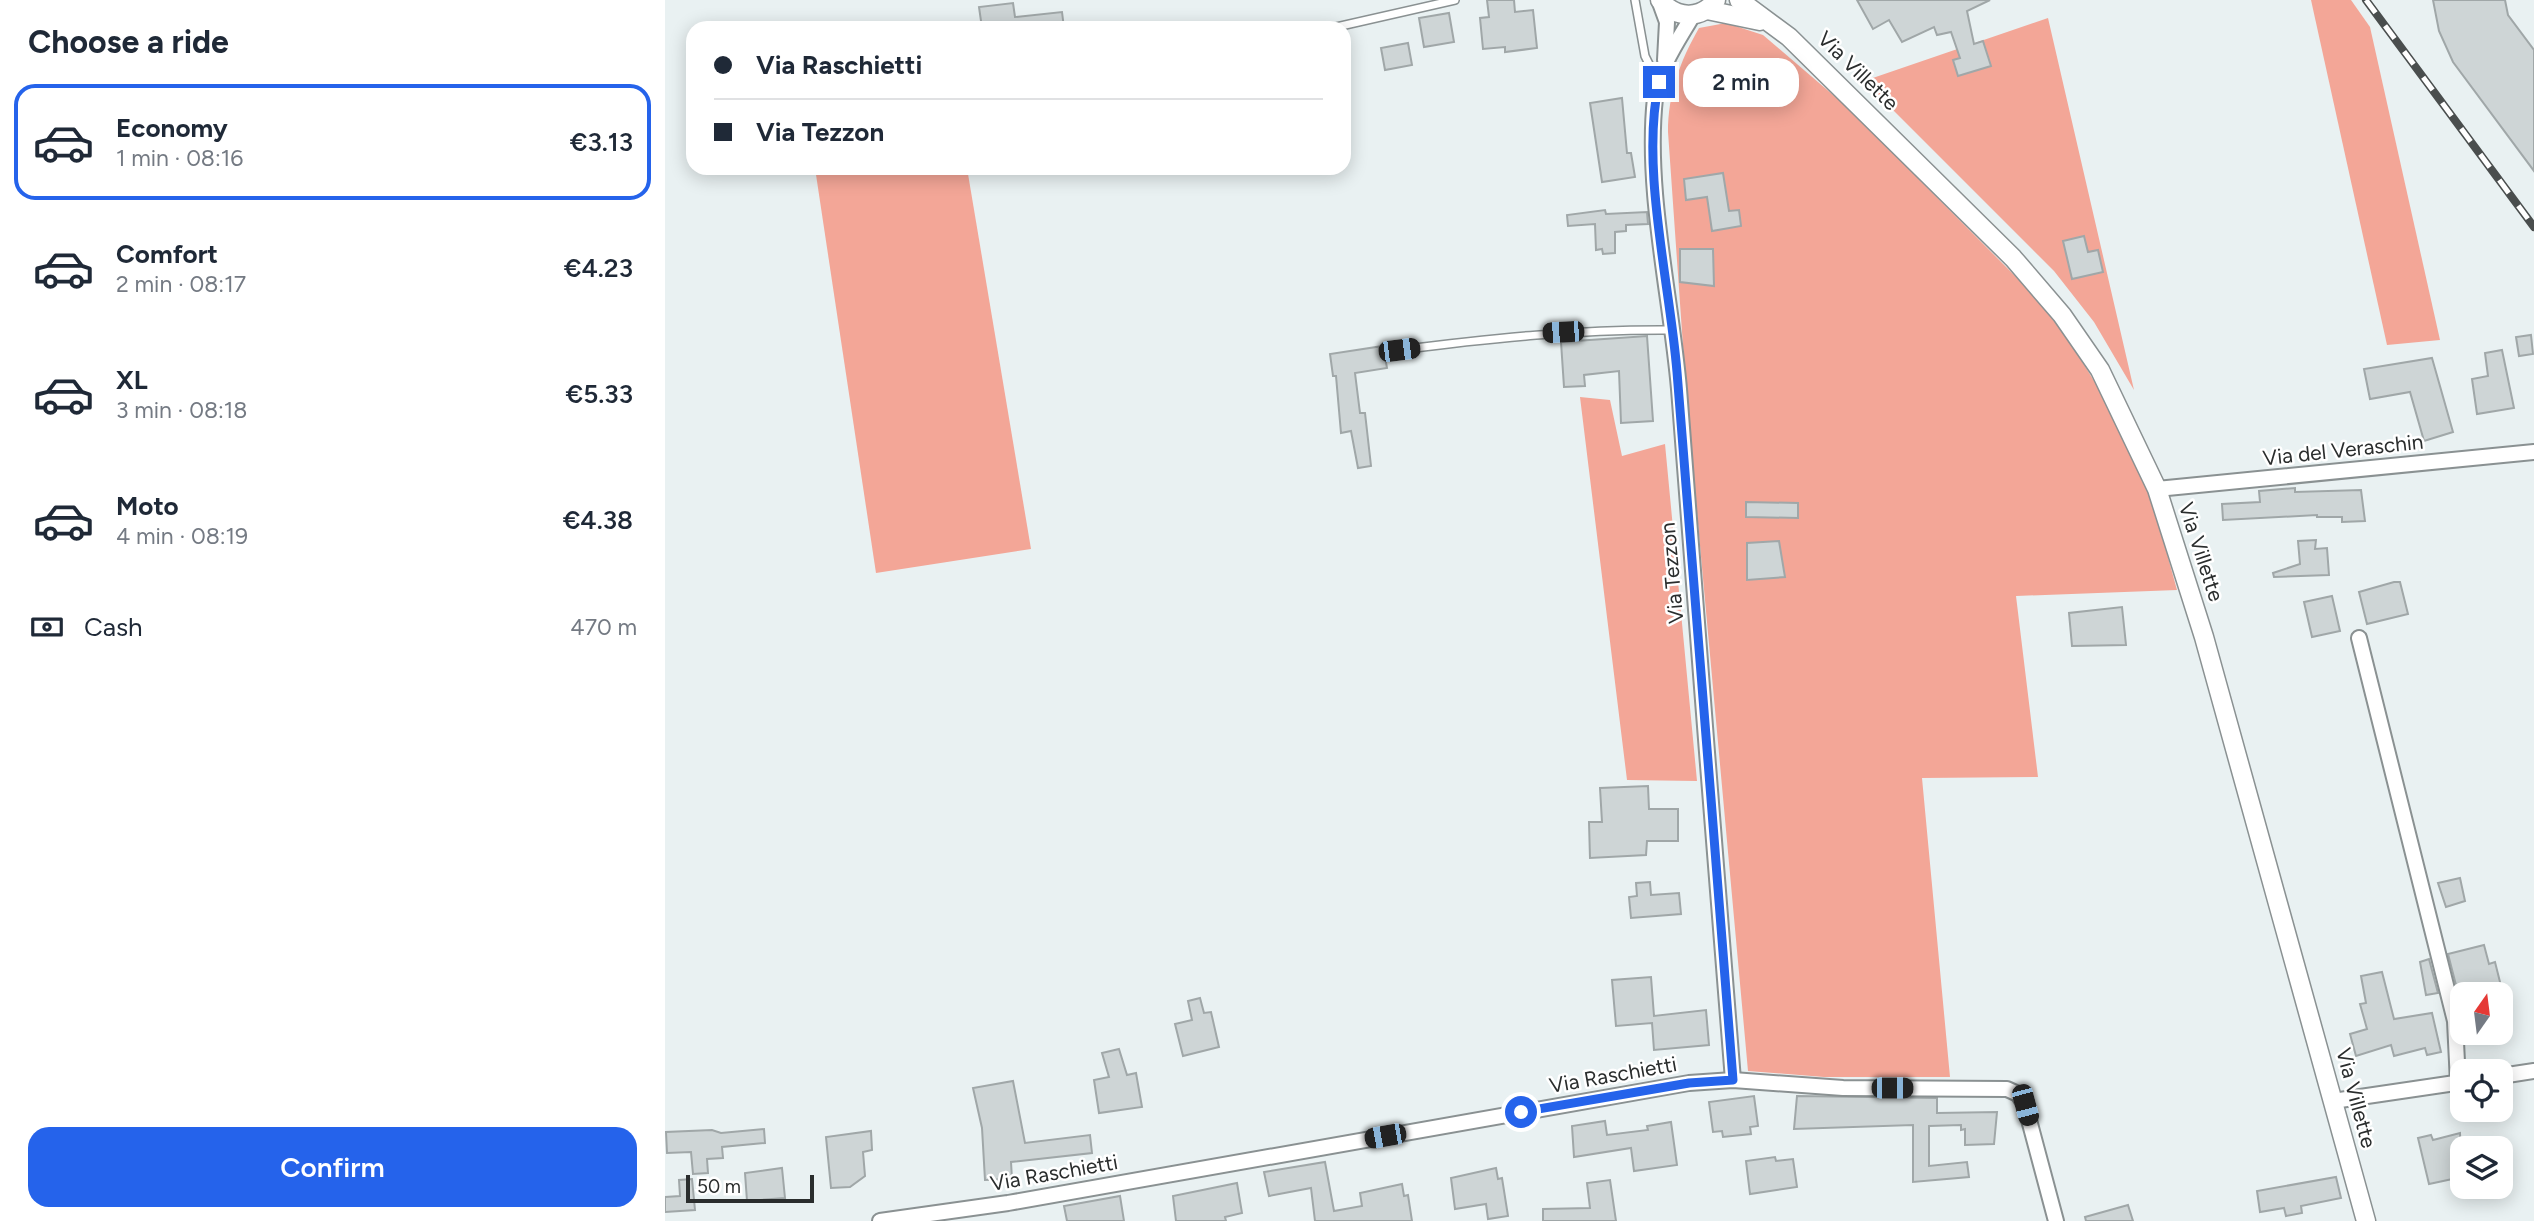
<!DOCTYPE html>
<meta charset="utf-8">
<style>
:root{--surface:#fff;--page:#f2f2f3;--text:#1f2937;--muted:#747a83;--line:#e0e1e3;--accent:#2563eb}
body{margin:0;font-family:Figtree,sans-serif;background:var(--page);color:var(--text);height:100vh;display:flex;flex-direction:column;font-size:26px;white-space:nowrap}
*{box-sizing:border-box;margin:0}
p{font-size:23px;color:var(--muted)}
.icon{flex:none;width:38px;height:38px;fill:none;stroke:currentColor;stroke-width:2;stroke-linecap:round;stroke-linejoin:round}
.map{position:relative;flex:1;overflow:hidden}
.sheet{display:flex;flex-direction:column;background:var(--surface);width:665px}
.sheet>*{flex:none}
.top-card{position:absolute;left:21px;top:21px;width:665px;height:154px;border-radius:21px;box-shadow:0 4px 18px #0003;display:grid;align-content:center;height:154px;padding:0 28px;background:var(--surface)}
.needle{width:46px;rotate:14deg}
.controls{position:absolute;left:1785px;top:982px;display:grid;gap:14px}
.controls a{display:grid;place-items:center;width:63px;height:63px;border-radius:14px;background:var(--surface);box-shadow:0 4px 18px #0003;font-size:35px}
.scale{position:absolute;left:21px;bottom:18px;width:128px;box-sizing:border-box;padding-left:7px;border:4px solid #2a2d2d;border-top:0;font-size:19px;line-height:24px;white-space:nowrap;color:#2a2d2d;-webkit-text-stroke:5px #fff;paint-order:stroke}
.end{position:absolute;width:32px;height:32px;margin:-16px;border:9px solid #2563eb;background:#fff;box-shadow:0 0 0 4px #fff}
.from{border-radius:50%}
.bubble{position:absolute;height:49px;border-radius:21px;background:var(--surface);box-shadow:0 4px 18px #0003;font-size:23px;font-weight:600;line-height:49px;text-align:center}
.car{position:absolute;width:21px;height:42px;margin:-21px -10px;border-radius:9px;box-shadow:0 0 5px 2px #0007;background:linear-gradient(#222 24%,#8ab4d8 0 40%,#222 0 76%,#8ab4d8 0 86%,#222 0)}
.top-card b{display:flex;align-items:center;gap:24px;height:66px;font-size:26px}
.top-card b+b{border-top:2px solid var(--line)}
.top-card i{width:18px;height:18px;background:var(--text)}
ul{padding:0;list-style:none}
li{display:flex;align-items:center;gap:21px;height:116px;margin:0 14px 10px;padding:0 14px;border:4px solid transparent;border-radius:21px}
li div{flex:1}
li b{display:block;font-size:26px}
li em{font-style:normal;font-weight:600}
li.active{border-color:var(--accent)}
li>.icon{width:63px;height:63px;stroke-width:1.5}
h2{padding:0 28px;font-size:32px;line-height:84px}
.pay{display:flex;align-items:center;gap:18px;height:77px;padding:0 28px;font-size:26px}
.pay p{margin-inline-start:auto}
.action{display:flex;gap:14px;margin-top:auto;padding:14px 28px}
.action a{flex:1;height:80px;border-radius:21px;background:var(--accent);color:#fff;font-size:28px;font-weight:600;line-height:80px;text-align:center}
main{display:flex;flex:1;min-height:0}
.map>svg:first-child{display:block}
.green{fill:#f3a697}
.building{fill:#ced5d6;stroke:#a0a7a8;stroke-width:2}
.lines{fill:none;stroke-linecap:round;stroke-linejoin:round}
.service-casing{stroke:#8a9192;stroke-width:10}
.minor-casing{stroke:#8a9192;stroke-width:18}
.tertiary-casing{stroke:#8a9192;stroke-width:21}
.service{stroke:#fff;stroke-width:7}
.minor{stroke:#fff;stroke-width:14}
.tertiary{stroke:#fff;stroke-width:18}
.rail-casing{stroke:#4a4e4e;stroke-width:8}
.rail{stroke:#fff;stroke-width:5;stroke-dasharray:16;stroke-linecap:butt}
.route{stroke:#2563eb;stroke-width:9}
.labels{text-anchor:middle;stroke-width:5;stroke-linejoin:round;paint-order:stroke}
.street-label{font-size:21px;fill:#2a2d2d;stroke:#fff}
</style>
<main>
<section class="sheet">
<h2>Choose a ride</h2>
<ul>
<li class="active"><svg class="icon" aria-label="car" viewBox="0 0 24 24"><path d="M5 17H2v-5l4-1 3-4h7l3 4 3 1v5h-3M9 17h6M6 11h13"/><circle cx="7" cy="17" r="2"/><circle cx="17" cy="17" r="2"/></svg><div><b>Economy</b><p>1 min · 08:16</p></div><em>€3.13</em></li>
<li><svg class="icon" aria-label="car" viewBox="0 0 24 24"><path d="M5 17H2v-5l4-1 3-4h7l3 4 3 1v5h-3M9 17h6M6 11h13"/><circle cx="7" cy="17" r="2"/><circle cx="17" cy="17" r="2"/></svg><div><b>Comfort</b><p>2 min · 08:17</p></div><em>€4.23</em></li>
<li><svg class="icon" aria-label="car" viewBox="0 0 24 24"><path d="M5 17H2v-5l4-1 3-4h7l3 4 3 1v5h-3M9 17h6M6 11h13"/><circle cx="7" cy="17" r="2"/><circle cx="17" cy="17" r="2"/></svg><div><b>XL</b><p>3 min · 08:18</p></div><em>€5.33</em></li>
<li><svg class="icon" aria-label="car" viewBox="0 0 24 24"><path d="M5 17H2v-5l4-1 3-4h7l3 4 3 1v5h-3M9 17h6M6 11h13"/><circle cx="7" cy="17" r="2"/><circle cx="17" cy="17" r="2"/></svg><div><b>Moto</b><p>4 min · 08:19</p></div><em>€4.38</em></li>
</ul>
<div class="pay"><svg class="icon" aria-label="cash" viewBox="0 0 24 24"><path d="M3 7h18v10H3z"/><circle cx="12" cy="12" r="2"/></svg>Cash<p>470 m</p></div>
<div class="action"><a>Confirm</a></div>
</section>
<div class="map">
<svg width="1869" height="1221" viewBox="0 0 1869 1221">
<rect width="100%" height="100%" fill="#e9f1f2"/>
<g class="green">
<polygon points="1646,0 1686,0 1705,27 1775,340 1722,345"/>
<polygon points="1383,18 1469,390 1429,322 1389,271 1199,81"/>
<path d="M1061 23 1098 35 1181 106 1366 292 1404 340 1437 394 1485 492 1512 590 1351 596 1373 777 1257 778 1285 1077H1159L1083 1071 1022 403 1003 132C1003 94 1015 61 1034 28Z"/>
<polygon points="150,168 302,168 366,549 211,573"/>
<polygon points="915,397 945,400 957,456 1000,444 1032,781 962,780"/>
</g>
<g class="building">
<polygon points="822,0 849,0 850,12 868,10 872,48 840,52 840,47 818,49 815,18 824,17"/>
<polygon points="1192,0 1325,0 1302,11 1309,44 1318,41 1326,66 1293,76 1288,60 1295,58 1286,32 1272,35 1269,27 1237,42 1224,20 1208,29"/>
<polygon points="1768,0 1840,0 1843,15 1869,50 1869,171 1788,62 1774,31"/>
<polygon points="348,3 350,17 397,12 399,28 317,28 314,7"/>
<polygon points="784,13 789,42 759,47 754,18"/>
<polygon points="743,43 747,65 720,70 716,48"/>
<polygon points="957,98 962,153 966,153 970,177 937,182 925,103"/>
<polygon points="1058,173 1064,211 1074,210 1076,226 1047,231 1042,197 1021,200 1019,179"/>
<polygon points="940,210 941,214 982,212 983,224 961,225 961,231 950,232 950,253 938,254 937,249 931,250 930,224 903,226 902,215"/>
<polygon points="1419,236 1423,252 1433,250 1438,272 1407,279 1398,241"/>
<polygon points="1015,249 1048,249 1049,286 1015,282"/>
<polygon points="1866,335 1868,354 1854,356 1851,337"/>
<polygon points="982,336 988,421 956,423 954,371 919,375 920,386 899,387 896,342"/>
<polygon points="718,346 722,368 690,373 695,413 700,413 706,466 693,468 686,431 676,433 671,376 668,376 665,354"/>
<polygon points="1837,350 1849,408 1812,414 1807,379 1823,376 1820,353"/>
<polygon points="1767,358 1788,432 1759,441 1745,392 1705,399 1699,369"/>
<polygon points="1630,488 1630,492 1696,490 1700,521 1677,522 1677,517 1652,517 1652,515 1558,520 1557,504 1595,502 1594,491"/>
<polygon points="1081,502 1133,503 1133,518 1081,517"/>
<polygon points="1651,540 1650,549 1662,548 1664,575 1609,577 1608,573 1635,564 1633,541"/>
<polygon points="1114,541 1120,577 1082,580 1082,543"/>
<polygon points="1729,582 1735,582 1743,614 1702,624 1694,592"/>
<polygon points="1667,596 1675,631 1647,637 1639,602"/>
<polygon points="1457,607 1461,645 1407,646 1404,613"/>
<polygon points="983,786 984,809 1013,809 1013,841 982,841 981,855 925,858 924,822 937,822 935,788"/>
<polygon points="1795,878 1800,901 1781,907 1773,883"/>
<polygon points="985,882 986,895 1014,893 1016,914 966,918 964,897 972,896 971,883"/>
<polygon points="1819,945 1824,964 1830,962 1838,994 1797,994 1795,988 1792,989 1783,954"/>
<polygon points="1764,959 1773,993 1761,995 1755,962"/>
<polygon points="1717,972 1729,1019 1767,1013 1776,1052 1762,1055 1760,1048 1729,1056 1726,1045 1691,1056 1685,1034 1702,1029 1695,1004 1701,1003 1696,976"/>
<polygon points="986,977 989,1016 1041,1010 1044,1045 989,1050 987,1023 951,1026 947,980"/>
<polygon points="535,998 539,1013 546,1012 554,1047 518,1056 510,1024 527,1020 523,1001"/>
<polygon points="454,1049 462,1075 471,1073 477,1107 434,1113 429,1080 444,1077 437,1053"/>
<polygon points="348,1081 360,1143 425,1135 427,1153 346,1162 347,1179 320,1180 317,1128 308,1088"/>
<polygon points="1089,1096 1093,1126 1085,1127 1086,1134 1058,1137 1057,1131 1048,1132 1044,1102"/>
<polygon points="1132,1096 1272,1098 1272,1113 1332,1112 1329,1144 1300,1145 1300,1129 1296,1130 1296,1125 1264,1126 1264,1166 1302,1162 1304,1177 1248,1182 1248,1125 1129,1129"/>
<polygon points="940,1121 942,1135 983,1130 982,1126 1006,1122 1012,1165 969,1171 966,1148 909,1157 907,1126"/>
<polygon points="99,1129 100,1143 57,1147 58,1158 42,1159 43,1173 28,1174 26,1152 2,1153 1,1132 47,1130 56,1133"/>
<polygon points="206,1131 207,1150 198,1152 200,1176 185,1187 166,1188 161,1137"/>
<polygon points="1795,1133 1797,1177 1764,1184 1753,1138 1766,1135 1768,1140"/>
<polygon points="1110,1157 1111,1161 1128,1159 1132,1187 1085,1194 1081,1161"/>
<polygon points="660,1162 669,1211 697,1206 695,1193 737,1184 739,1196 743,1195 747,1221 650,1221 646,1188 604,1196 599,1172"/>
<polygon points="117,1168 120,1198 82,1201 80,1173"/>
<polygon points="831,1168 833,1179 837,1178 843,1216 823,1219 821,1204 790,1209 786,1178"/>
<polygon points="1671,1177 1676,1198 1636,1206 1637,1213 1621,1216 1619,1208 1595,1212 1592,1191"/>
<polygon points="27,1179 30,1210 0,1212 0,1197 15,1196 14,1180"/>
<polygon points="945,1180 951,1221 878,1221 878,1209 925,1208 922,1183"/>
<polygon points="572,1183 577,1213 560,1217 561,1221 511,1221 508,1196"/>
<polygon points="455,1196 459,1221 402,1221 399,1206"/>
<polygon points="1463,1205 1468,1221 1421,1221 1420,1217"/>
</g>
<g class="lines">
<defs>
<g id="service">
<polyline points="970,0 980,56 992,80"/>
<polyline points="667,28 790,0"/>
<path d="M734 350C826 338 916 329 1009 330"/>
</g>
<g id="minor">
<polyline points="994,0 1002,22 1000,60"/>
<path d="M1028 15C1013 41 994 67 990 98 980 190 1006 296 1014 389 1032 619 1049 850 1068 1080"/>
<polyline points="1492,489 1869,452"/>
<polyline points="1694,638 1790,1021 1793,1083"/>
<polyline points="1836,1076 1869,1071"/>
<polyline points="1668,1101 1797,1082"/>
<polyline points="215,1221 343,1203 1024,1083 1068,1080 1178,1088 1342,1089 1353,1094 1360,1105 1391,1221"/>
</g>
<g id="tertiary">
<path d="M995 0C1011 19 1036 20 1051 0"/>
<polyline points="1074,0 1124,37 1348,258 1397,315 1435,370 1492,489 1539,637 1701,1221"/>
<polyline points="1042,10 1095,21"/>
</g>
</defs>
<use href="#service" class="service-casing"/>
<use href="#minor" class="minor-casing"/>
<use href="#tertiary" class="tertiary-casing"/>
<use href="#service" class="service"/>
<use href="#minor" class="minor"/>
<use href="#tertiary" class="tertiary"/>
<defs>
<polyline id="rail" points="1701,0 1869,227"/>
</defs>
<use href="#rail" class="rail-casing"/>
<use href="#rail" class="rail"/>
</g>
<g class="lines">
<path class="route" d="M856 1112 1024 1083 1068 1080C1049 844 1032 608 1012 372 1005 284 975 167 994 82"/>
</g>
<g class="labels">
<g class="street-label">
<text transform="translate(1193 71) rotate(44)" y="7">Via Villette</text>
<text transform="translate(1678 450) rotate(-6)" y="7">Via del Veraschin</text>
<text transform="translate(1536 552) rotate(72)" y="7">Via Villette</text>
<text transform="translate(1007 573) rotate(-95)" y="7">Via Tezzon</text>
<text transform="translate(948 1075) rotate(-10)" y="7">Via Raschietti</text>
<text transform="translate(1691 1098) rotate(75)" y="7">Via Villette</text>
<text transform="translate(389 1173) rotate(-10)" y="7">Via Raschietti</text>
</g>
</g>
</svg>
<div class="controls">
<a><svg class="needle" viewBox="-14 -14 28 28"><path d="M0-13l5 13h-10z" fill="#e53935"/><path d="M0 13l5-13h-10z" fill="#747a83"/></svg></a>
<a><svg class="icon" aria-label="locate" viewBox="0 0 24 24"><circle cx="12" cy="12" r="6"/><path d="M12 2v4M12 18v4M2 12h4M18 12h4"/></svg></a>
<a><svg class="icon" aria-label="layers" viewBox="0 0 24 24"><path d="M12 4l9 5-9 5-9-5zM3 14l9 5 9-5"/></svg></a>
</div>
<div class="scale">50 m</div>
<i class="end from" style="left:856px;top:1112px"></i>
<i class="end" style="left:994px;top:82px"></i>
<div class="bubble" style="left:1018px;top:58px;width:116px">2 min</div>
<i class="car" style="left:898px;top:332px;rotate:267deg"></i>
<i class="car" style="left:734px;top:350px;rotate:83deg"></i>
<i class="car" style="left:1227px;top:1088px;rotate:90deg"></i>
<i class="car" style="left:1360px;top:1105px;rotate:165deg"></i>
<i class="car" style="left:720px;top:1136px;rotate:260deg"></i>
<div class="top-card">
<b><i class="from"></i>Via Raschietti</b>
<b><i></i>Via Tezzon</b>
</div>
</div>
</main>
